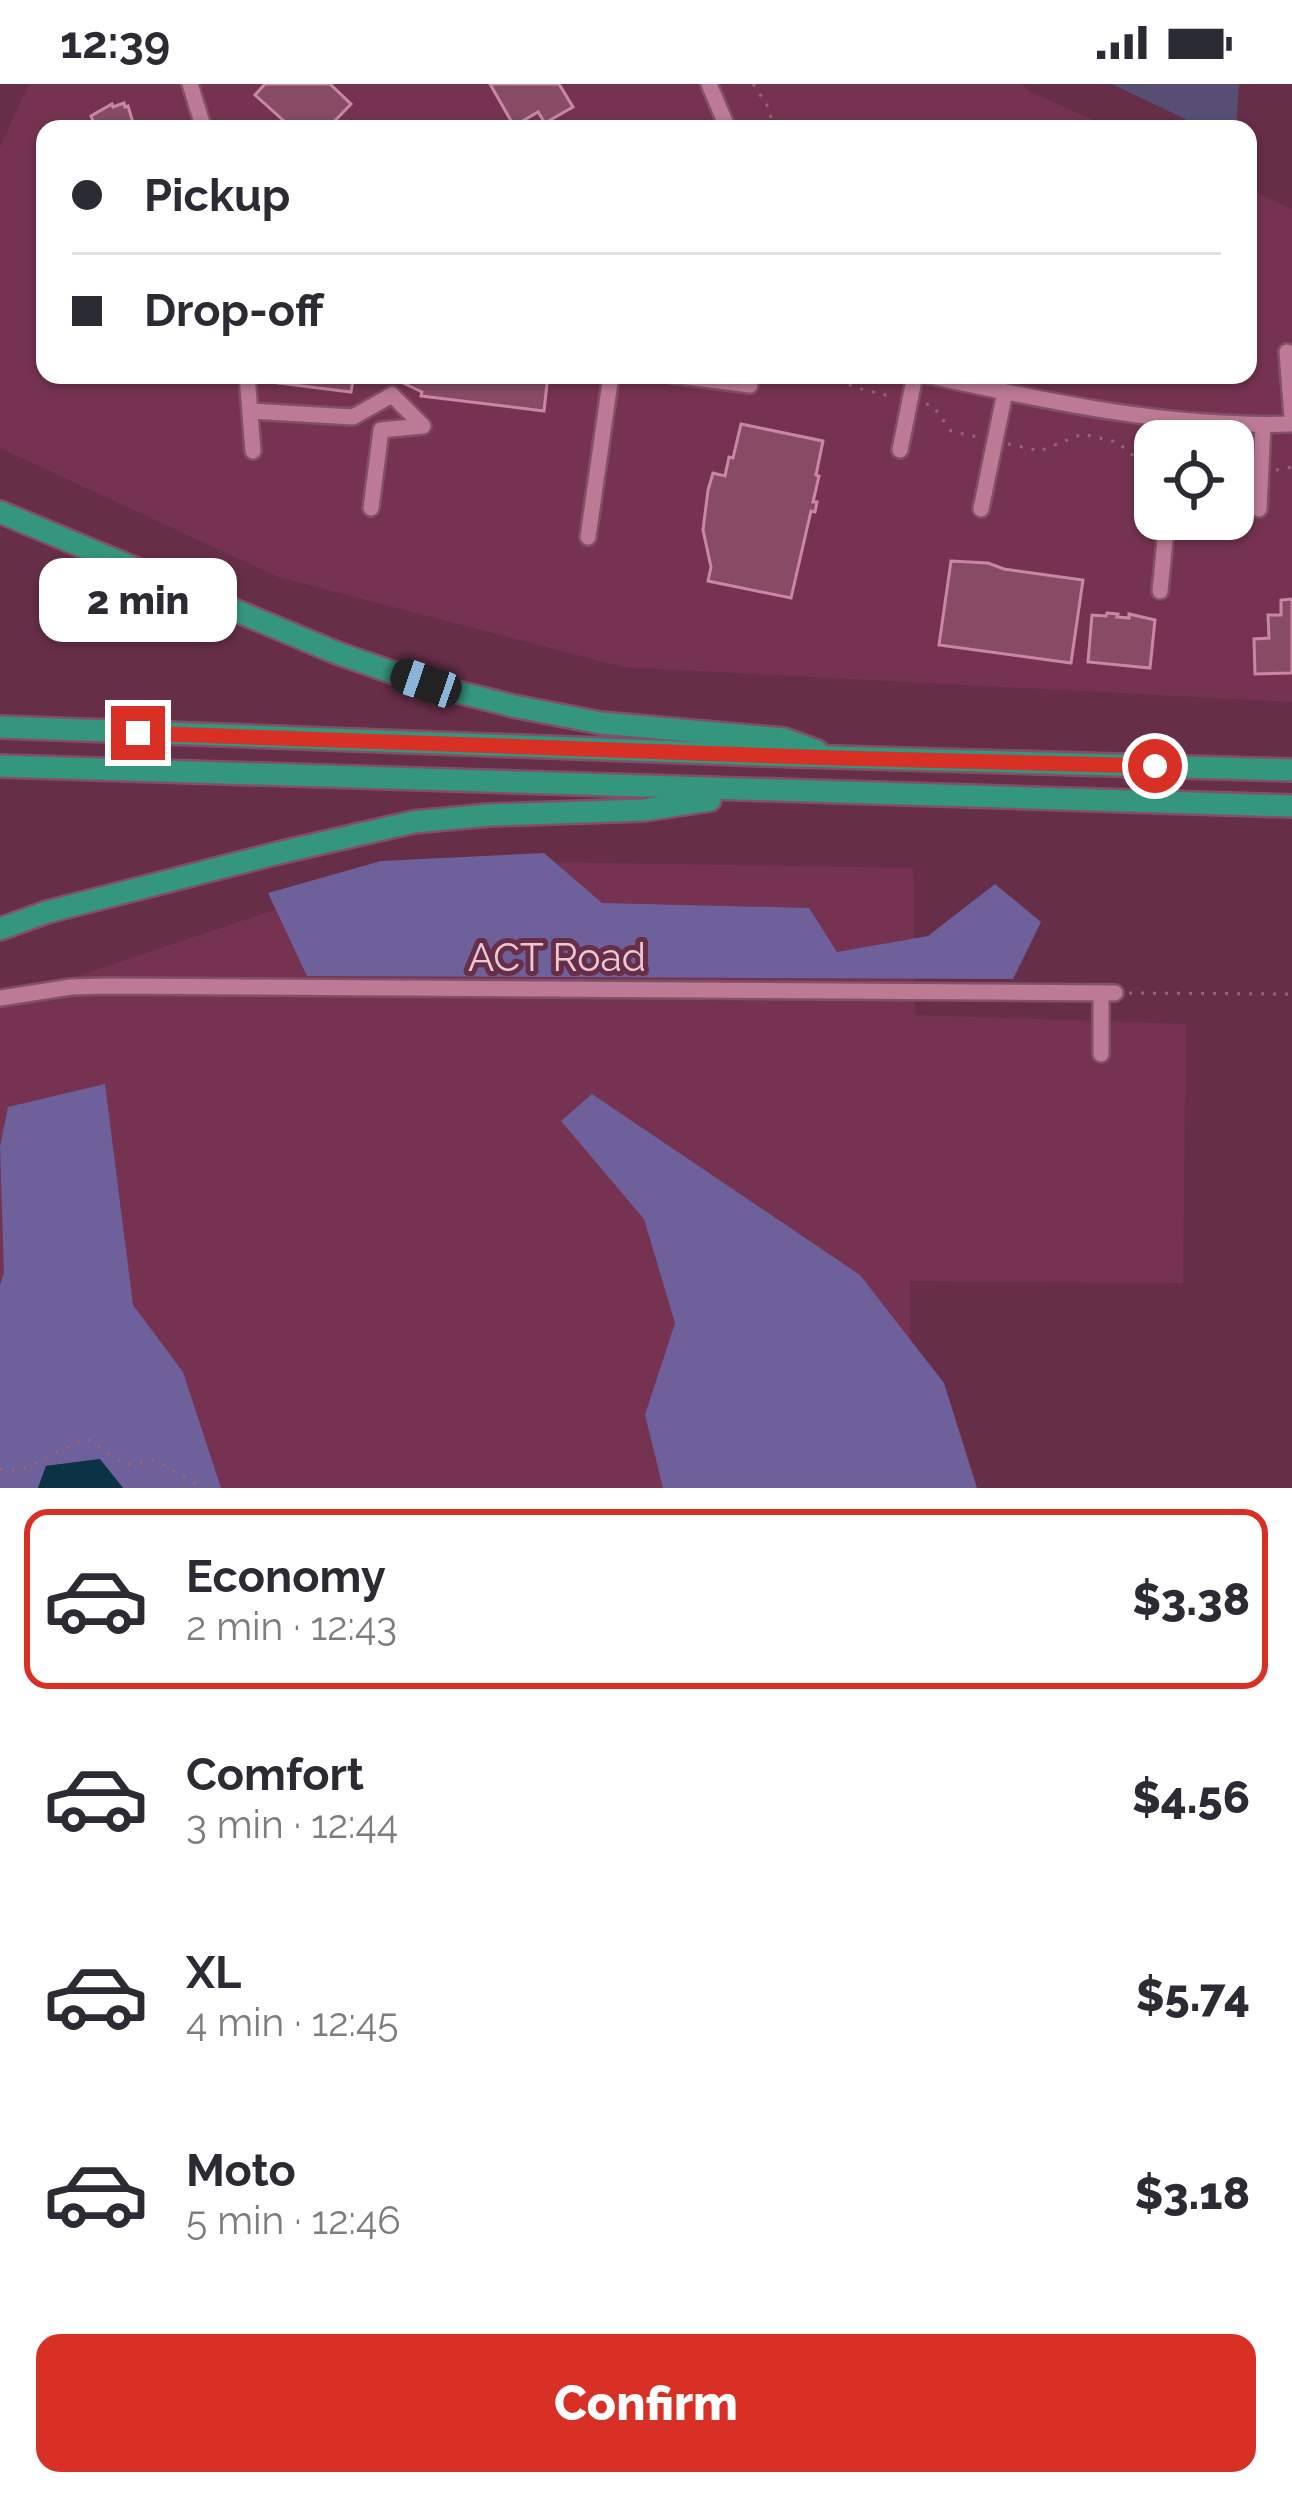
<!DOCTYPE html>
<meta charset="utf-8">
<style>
:root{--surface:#fff;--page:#f7f7f7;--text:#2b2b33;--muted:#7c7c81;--line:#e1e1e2;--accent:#d93025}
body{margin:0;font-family:Raleway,sans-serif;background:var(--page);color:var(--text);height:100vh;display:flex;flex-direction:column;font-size:45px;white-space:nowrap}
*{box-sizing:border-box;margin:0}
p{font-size:39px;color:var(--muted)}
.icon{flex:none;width:66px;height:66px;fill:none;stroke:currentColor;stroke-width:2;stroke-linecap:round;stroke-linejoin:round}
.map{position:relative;height:1404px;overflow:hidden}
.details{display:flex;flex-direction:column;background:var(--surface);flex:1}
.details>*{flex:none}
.guide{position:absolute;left:36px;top:36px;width:1221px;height:264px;border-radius:24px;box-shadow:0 3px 9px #0004;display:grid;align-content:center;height:264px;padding:0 36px;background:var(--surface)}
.tools{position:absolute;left:1134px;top:336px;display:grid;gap:24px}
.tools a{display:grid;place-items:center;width:120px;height:120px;border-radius:24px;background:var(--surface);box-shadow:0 3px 9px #0004;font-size:60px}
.end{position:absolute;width:54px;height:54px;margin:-27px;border:15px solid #d93025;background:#fff;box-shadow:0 0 0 6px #fff}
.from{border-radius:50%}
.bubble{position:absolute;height:84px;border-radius:24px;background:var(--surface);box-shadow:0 3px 9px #0004;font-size:39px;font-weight:800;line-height:84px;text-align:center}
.car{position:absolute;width:36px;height:72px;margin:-36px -18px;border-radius:15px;box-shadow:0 0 9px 3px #0007;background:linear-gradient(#222 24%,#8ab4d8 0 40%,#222 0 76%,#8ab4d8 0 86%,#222 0)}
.guide b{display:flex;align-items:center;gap:42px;height:114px;font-size:45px}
.guide b+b{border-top:3px solid var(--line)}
.guide i{width:30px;height:30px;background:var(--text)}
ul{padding:21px 0 0;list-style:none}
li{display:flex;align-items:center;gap:36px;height:180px;margin:0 24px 18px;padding:0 12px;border:6px solid transparent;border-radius:24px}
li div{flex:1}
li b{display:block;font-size:45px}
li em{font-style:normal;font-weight:800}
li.on{border-color:var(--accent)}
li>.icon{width:108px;height:108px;stroke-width:1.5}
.primary-button{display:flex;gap:24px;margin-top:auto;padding:24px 36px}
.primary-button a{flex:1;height:138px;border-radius:24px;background:var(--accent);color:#fff;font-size:48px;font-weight:800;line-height:138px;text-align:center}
.status{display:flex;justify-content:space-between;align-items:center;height:84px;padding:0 60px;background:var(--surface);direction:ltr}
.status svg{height:33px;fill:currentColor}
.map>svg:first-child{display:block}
.built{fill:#753351;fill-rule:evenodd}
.green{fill:#574f73}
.forest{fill:#6e609b}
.water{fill:#0b3346}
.building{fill:#884b65;stroke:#ca87a2;stroke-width:3}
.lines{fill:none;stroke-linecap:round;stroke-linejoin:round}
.minor-casing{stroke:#815067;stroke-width:20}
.highway-casing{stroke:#815067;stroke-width:26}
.path{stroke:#96647a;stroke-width:3;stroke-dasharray:3 9;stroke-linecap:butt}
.minor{stroke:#bc7a95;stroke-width:15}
.highway{stroke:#35967e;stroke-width:21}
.route{stroke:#d93025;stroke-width:15}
.labels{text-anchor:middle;stroke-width:10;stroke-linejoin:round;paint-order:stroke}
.street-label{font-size:39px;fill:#ecc8d5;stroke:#672e48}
</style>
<div class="status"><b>12:39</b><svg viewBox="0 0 49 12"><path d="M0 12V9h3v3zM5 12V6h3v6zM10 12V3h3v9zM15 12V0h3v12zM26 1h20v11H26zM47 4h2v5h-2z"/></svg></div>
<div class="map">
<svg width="1292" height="1404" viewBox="0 0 1292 1404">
<rect width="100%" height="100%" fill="#672e48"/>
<g class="built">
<path d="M29 0H1021L1031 8 1113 45H45V291H1248V105L1292 125V618L623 583 278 493 0 364V63ZM1155 357H1233V435H1155Z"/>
<polygon points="423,776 913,784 915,931 1186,940 1183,1199 910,1197 911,1404 0,1404 0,918"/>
</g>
<polygon class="green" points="1112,0 1239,0 1236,45 1206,45"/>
<g class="forest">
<polygon points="544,769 602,819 809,824 837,868 928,852 995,800 1041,838 1013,895 307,892 268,809 381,777"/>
<polygon points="105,1000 133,1221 183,1288 221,1404 123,1404 99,1375 46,1382 38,1404 0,1404 0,1201 4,1189 0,1063 8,1023"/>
<polygon points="592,1010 860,1191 944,1299 977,1404 663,1404 645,1331 675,1239 644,1135 561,1037"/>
</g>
<polygon class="water" points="100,1375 123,1404 38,1404 46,1382"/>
<g class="building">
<polygon points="265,0 330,0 351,20 327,45 293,45 255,11"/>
<polygon points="490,0 559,0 573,23 545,39 538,28 514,42"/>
<polygon points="124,19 125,23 128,22 135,45 96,45 91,32 112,20 113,23"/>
<polygon points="279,291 354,291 351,308 278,299"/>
<polygon points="381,291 548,291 544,327 421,312 422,308 399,297 380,295"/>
<polygon points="741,340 823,357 816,391 819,392 813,418 817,418 815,428 811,427 791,514 708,497 711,483 703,446 708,406 713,389 725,392 729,373 733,374"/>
<polygon points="951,477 988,479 1004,485 1083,496 1071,579 939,561"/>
<polygon points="1292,515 1292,589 1255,590 1254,555 1269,554 1268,531 1281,531 1281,516"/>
<polygon points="1107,529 1118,530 1117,533 1129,534 1129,530 1155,536 1150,584 1088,578 1092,531 1106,532"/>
</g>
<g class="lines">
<defs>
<g id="minor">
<polyline points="190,0 204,45"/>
<polyline points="709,0 728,45"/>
<polyline points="1287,268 1292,334"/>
<polyline points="247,291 253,367"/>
<polyline points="671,291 750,301"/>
<path d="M925 291C1047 317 1167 344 1292 340"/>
<polyline points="250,327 353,333 392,311 423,342 381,346 371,424"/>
<polyline points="1176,357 1179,337"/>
<polyline points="900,366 915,291"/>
<polyline points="981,425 1005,308"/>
<polyline points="1259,425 1263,341"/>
<polyline points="588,453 611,291"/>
<polyline points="1160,507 1167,435"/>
<polyline points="1101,909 1101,970"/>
<polyline points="0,914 71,903 107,902 1115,909"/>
</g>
<g id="highway">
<polyline points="0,428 337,569 426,600 513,622 601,639 784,655 817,667"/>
<polyline points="0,643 766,671 1292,686"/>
<polyline points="0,682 1292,722"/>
<polyline points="0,845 47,828 278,769 413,738 489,731 644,726 710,716"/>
</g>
</defs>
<use href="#minor" class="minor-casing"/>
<use href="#highway" class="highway-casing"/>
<g class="path">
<polyline points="753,0 770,26 772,45"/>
<polyline points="827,291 854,303 893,313"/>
<polyline points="926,320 933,322 951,347 981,354"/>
<polyline points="1008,360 1040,367 1082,350 1117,358 1141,378 1155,383"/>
<polyline points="1276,386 1292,383"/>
<polyline points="1129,909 1292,910"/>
<polyline points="0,1385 20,1387 86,1354 125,1381 155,1376 203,1404"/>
</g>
<use href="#minor" class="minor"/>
<use href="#highway" class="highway"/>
</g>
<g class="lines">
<polyline class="route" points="138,649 835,674 1155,682"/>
</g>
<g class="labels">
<g class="street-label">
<text x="557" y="887">ACT Road</text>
</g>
</g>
</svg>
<div class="tools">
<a><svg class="icon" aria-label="locate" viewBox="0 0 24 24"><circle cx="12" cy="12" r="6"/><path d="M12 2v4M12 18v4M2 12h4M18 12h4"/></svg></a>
</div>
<i class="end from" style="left:1155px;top:682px"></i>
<i class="end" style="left:138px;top:649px"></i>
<div class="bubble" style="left:39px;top:474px;width:198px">2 min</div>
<i class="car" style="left:426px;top:599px;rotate:289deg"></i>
<div class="guide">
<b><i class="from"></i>Pickup</b>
<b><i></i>Drop-off</b>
</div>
</div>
<section class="details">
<ul>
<li class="on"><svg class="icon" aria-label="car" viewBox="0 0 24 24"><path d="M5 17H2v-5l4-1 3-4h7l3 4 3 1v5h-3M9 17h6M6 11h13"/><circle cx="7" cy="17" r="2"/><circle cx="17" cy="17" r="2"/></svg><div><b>Economy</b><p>2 min · 12:43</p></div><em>$3.38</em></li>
<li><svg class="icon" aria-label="car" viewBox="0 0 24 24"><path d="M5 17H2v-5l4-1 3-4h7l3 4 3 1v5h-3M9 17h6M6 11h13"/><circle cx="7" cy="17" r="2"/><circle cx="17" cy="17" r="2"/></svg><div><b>Comfort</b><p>3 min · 12:44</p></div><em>$4.56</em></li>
<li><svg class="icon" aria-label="car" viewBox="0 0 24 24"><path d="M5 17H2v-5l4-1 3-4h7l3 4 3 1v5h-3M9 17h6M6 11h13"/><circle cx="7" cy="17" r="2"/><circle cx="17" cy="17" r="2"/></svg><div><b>XL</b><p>4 min · 12:45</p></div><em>$5.74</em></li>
<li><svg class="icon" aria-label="car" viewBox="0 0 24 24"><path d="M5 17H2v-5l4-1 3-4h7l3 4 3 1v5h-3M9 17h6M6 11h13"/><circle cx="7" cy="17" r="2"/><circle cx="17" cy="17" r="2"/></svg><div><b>Moto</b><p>5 min · 12:46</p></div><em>$3.18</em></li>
</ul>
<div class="primary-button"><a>Confirm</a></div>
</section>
